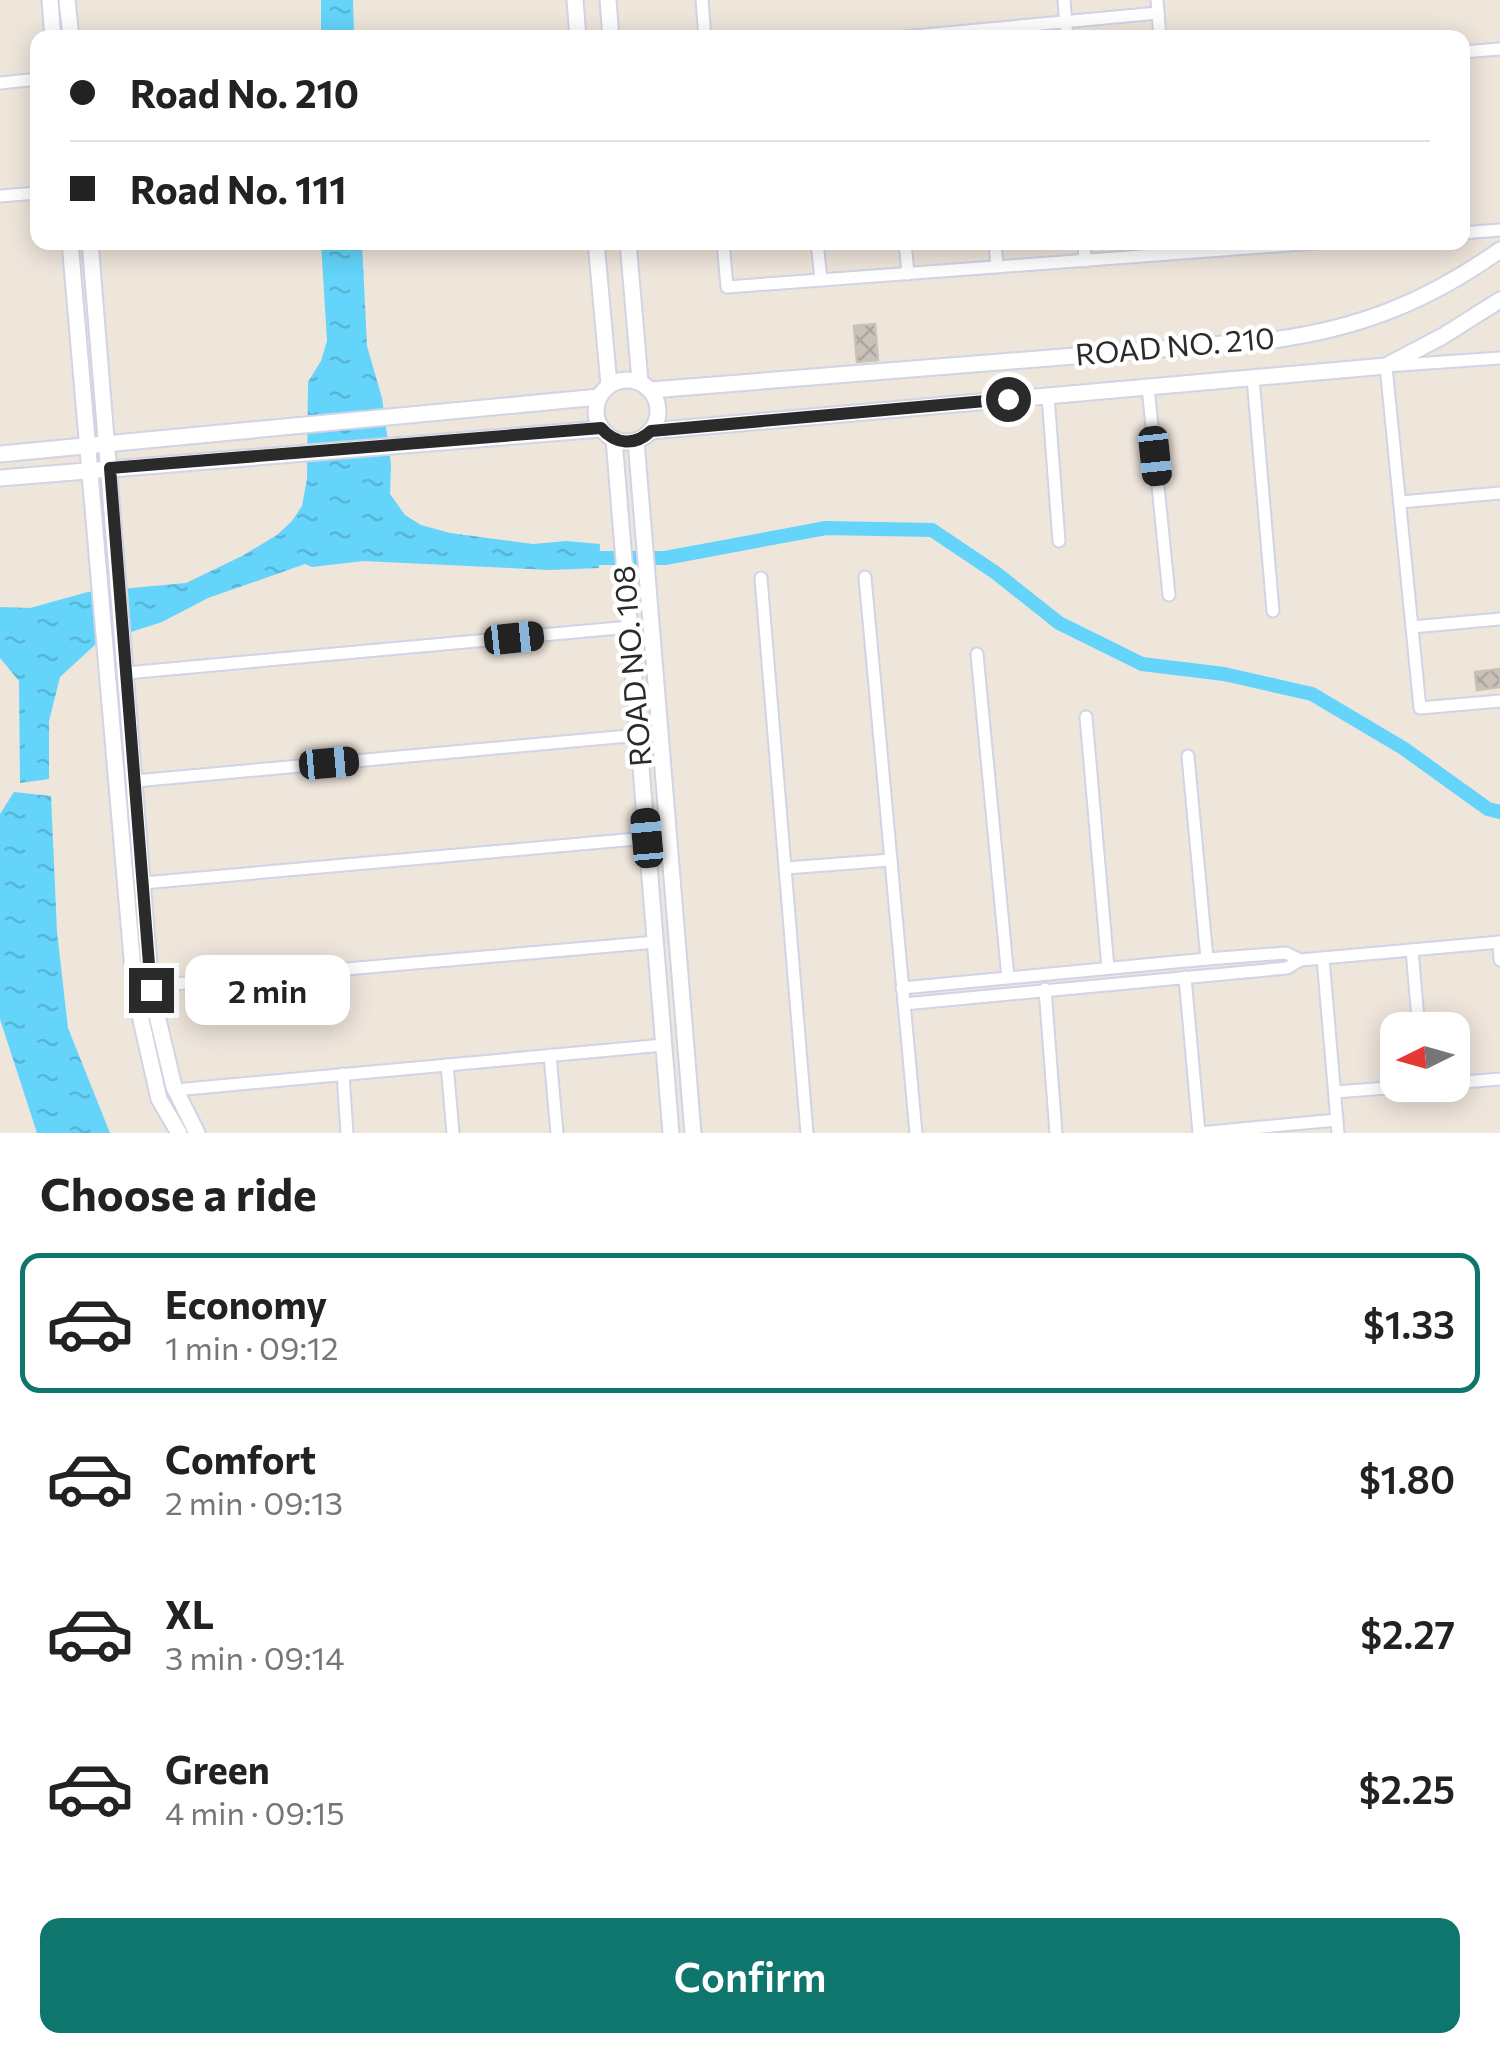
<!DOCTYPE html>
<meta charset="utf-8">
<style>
:root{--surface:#fff;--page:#f2f2f2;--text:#222;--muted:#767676;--line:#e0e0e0;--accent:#0f766e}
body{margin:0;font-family:Commissioner,sans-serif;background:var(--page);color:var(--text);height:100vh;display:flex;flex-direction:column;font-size:38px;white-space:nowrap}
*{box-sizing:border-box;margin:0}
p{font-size:32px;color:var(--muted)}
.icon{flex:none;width:55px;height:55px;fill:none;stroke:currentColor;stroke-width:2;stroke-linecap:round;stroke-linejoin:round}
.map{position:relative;height:1133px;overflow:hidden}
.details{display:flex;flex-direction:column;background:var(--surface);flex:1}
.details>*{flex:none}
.guide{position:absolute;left:30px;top:30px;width:1440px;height:220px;border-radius:20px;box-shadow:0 5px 25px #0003;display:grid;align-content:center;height:220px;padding:0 40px;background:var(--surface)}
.needle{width:65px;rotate:265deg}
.tools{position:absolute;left:1380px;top:1012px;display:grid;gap:20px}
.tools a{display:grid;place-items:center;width:90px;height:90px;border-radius:20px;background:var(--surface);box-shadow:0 5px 25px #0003;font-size:50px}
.end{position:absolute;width:45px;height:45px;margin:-22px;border:12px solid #2a2a2a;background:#fff;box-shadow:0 0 0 5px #fff}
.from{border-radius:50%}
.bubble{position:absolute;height:70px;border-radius:20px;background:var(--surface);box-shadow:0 5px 25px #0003;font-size:32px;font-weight:600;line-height:70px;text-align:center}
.car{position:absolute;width:30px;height:60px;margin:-30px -15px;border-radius:12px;box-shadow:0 0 8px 2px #0007;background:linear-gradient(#222 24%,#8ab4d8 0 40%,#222 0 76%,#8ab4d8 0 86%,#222 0)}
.guide b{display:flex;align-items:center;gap:35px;height:95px;font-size:38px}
.guide b+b{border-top:2px solid var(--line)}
.guide i{width:25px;height:25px;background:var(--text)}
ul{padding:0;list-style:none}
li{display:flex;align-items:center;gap:30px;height:140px;margin:0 20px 15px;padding:0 20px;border:5px solid transparent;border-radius:20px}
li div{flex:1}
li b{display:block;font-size:38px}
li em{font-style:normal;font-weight:600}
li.current{border-color:var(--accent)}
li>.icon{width:90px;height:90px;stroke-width:1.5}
h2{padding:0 40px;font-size:45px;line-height:120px}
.action{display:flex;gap:20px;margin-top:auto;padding:20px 40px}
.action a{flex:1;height:115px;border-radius:20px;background:var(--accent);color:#fff;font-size:40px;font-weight:600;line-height:115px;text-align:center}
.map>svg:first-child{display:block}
.water{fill:url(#water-ripples)}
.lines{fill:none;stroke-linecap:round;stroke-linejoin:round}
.canal{stroke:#64d4fa;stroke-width:14}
.building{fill:url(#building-cross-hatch);stroke:#c9c2b4;stroke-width:2.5}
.street-casing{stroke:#d0d4e5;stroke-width:15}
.secondary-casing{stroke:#d0d4e5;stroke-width:19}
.street{stroke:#fff;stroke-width:11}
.secondary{stroke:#fff;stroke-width:15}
.route{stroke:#2a2a2a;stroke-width:12}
.labels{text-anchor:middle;stroke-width:9;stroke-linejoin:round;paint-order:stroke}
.street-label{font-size:30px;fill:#2a2a2a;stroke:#fff}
</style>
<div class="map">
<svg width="1500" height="1133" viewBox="0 0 1500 1133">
<defs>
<pattern id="water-ripples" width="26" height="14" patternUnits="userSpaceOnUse" patternTransform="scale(2.5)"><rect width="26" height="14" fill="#64d4fa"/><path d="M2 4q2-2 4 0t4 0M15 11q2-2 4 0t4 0" fill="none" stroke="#57b6d6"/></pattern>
<pattern id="building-cross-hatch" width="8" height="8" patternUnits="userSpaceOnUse" patternTransform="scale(2.5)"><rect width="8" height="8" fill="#c9c2bb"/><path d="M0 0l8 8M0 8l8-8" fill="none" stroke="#ada7a1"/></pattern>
</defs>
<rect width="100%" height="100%" fill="#eee5db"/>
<g class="water">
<polygon points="321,0 353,0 354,37 321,37"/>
<polygon points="321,243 362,243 367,346 382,398 391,464 390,494 405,515 421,525 450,533 533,544 566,541 600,544 599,568 551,570 363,561 312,567 305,564 208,598 162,622 97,643 60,677 49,721 49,779 20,783 19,681 0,658 0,607 30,608 88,592 186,583 242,556 277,535 292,521 302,506 307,479 308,382 321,361 327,341"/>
<polygon points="14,792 51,796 57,932 68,1028 110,1133 37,1133 0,1019 0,814"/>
</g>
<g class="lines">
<polyline class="canal" points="581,558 665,558 826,528 932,530 996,573 1059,623 1142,664 1224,674 1312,694 1403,748 1488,809 1500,812"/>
</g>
<g class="building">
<polygon points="875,324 878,360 857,362 854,326"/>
<polygon points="1500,669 1500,687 1477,690 1475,672"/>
</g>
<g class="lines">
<defs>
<g id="street">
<polyline points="702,0 705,38"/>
<polyline points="1064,0 1067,38"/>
<polyline points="1157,0 1160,38"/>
<polyline points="893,38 1158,13"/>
<polyline points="1462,52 1500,49"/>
<polyline points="0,83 38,79"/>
<polyline points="0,196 38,193"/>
<polyline points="1462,233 1500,230"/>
<polyline points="723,242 727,287 1329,242"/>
<polyline points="817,242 821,280"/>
<polyline points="905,242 908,274"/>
<polyline points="995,242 997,267"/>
<polyline points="1084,242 1085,261"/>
<polyline points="1500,358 1386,366 1420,708 1500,701"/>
<polyline points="1253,378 1273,611"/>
<polyline points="1148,387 1169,595"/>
<polyline points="1048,396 1059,541"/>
<polyline points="1401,502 1500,493"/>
<polyline points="865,577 916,1133"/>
<polyline points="761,578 807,1133"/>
<polyline points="1412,627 1500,619"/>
<polyline points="977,654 1008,978"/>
<polyline points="126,673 630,627"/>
<polyline points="1086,717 1108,968"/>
<polyline points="1188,756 1207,959"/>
<polyline points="135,781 639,735"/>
<polyline points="786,868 891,860"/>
<polyline points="143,883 647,838"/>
<polyline points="1499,942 1500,960"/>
<polyline points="1412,950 1419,1030"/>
<polyline points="1323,958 1338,1133"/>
<polyline points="1300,960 1500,942"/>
<polyline points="1185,977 1199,1133"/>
<polyline points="151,986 656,942"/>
<polyline points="902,988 1207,959 1286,953 1300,960 1287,968 904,1004"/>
<polyline points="1045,989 1056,1133"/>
<polyline points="550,1055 557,1133"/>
<polyline points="447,1065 453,1133"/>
<polyline points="343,1074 347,1133"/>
<polyline points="1452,1083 1500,1079"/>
<polyline points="175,1090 664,1045"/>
<polyline points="1335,1092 1427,1085"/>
<polyline points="1199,1133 1337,1120"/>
</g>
<g id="secondary">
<polyline points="50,0 53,38"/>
<polyline points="67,0 71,38"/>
<polyline points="575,0 578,38"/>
<polyline points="608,0 611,38"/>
<polyline points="70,242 135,993 159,1099 179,1133"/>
<polyline points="90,242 151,990 174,1087 197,1133"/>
<polyline points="596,242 609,385"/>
<polyline points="628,242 640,381"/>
<circle cx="627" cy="411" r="31"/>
<path d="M651 390 1273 340C1361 328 1428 301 1500 250"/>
<polyline points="651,431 1386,366 1443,336 1500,300"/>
<polyline points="614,439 671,1133"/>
<polyline points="636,441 693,1133"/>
<polyline points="0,454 599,397"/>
<polyline points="0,478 601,429"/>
</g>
</defs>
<use href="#street" class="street-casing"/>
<use href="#secondary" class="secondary-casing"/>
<use href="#street" class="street"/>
<use href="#secondary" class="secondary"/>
</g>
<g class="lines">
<path class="route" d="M151 990 110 468 601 428C616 445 635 446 651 431L1008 399"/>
</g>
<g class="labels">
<g class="street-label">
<text transform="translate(1175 347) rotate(-5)" y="10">ROAD NO. 210</text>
<text transform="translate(633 666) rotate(-95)" y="10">ROAD NO. 108</text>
</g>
</g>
</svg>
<div class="tools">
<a><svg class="needle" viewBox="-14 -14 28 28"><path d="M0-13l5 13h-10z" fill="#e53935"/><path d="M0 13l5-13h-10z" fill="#767676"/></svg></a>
</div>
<i class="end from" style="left:1008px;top:399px"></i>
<i class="end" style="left:151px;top:990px"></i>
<div class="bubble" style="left:185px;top:955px;width:165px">2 min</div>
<i class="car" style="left:1155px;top:456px;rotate:174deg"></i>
<i class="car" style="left:514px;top:638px;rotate:84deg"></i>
<i class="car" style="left:329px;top:763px;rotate:85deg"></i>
<i class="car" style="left:647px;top:838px;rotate:355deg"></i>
<div class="guide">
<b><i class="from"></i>Road No. 210</b>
<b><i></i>Road No. 111</b>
</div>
</div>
<section class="details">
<h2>Choose a ride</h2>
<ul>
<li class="current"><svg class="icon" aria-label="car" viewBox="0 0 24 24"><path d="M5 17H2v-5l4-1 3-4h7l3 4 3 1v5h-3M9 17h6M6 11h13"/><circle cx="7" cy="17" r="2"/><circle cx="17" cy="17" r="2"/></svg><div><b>Economy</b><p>1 min · 09:12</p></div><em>$1.33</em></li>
<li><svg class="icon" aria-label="car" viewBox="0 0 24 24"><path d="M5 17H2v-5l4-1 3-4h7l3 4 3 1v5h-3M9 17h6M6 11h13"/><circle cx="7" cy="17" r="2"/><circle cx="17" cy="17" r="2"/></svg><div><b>Comfort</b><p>2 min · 09:13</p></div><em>$1.80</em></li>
<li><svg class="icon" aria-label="car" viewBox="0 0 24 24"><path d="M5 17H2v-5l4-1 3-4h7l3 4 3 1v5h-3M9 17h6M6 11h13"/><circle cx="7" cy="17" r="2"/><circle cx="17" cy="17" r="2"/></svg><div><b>XL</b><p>3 min · 09:14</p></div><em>$2.27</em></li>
<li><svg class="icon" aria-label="car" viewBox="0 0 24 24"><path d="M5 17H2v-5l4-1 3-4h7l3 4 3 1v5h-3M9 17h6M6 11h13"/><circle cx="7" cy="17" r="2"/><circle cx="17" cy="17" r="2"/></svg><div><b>Green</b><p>4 min · 09:15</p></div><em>$2.25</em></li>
</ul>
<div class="action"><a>Confirm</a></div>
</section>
